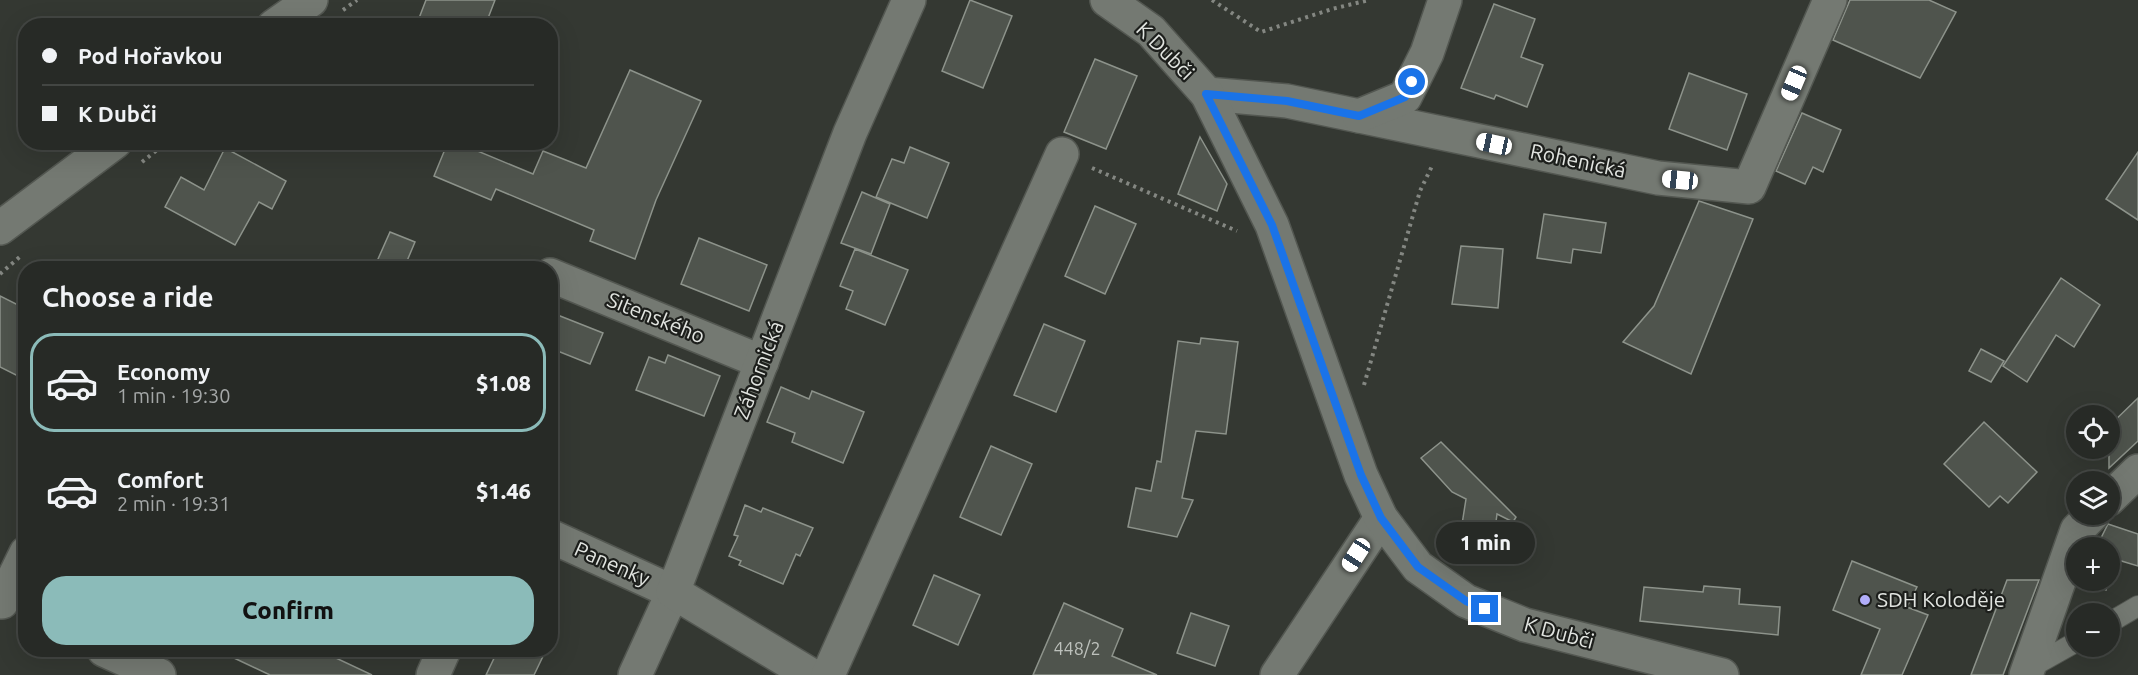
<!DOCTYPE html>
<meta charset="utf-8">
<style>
:root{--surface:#272a26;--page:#2f322e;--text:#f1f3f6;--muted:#a4a7a7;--line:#434643;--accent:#8bbbb9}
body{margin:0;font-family:Ubuntu,sans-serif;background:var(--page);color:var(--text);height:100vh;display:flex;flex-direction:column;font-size:22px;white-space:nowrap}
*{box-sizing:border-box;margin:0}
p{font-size:20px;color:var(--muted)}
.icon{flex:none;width:33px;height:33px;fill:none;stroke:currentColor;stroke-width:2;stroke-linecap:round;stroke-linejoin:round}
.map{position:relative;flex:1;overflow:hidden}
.details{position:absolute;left:18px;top:261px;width:540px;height:396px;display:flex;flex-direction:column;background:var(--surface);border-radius:24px;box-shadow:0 6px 24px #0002,0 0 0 2px var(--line)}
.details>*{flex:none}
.top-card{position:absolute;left:18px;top:18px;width:540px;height:132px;border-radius:24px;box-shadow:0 6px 24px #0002,0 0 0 2px var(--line);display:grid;align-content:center;height:132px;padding:0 24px;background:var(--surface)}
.controls{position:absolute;left:2066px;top:405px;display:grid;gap:12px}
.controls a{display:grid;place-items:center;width:54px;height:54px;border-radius:50%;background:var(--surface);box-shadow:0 6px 24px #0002,0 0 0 2px var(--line);font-size:30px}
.end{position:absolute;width:27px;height:27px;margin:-14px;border:8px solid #1a73e8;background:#fff;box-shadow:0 0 0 3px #fff}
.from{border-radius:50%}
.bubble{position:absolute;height:42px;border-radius:21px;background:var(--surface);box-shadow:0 6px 24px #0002,0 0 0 2px var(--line);font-size:20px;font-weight:800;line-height:42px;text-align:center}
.car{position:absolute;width:18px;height:36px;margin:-18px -9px;border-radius:8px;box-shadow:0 0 4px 2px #0007;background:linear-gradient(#fff 24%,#345 0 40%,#fff 0 76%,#345 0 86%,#fff 0)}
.top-card b{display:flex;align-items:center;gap:21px;height:57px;font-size:22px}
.top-card b+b{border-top:2px solid var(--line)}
.top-card i{width:15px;height:15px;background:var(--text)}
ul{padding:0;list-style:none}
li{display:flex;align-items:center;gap:18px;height:99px;margin:0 12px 9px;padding:0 12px;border:3px solid transparent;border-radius:24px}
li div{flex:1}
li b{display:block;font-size:22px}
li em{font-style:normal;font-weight:800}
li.active{border-color:var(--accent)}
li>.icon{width:54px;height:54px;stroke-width:1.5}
h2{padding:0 24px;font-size:27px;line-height:72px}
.button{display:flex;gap:12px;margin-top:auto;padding:12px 24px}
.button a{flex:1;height:69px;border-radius:24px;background:var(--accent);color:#111;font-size:24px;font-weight:800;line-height:69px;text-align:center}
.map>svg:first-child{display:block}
.building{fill:#4f544d;stroke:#8d938b;stroke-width:1.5}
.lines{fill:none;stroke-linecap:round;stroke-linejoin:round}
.service-casing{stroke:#535751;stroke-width:22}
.minor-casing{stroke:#535751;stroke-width:36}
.tertiary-casing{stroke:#535751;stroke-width:36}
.path{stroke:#848782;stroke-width:4;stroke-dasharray:3 4.5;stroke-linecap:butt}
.service{stroke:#747972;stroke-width:20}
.minor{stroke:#747972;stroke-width:33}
.tertiary{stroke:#747972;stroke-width:33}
.route{stroke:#1a73e8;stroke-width:8}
.poi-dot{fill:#b1adfa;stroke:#1d1f1c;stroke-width:2}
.labels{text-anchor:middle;stroke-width:4.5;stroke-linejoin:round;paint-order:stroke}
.number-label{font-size:18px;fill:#bdc1bc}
.street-label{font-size:21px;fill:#e2e5e1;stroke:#1d1f1c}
.poi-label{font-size:21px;fill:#e2e5e1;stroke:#1d1f1c;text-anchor:start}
</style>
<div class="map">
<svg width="2138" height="675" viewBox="0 0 2138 675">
<rect width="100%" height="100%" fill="#343832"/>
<g class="building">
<polygon points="426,0 495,0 485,26 416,26"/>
<polygon points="970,0 1012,16 983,88 942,71"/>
<polygon points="1850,0 1929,0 1956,12 1920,78 1833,40"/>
<polygon points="1494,4 1535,19 1521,57 1543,65 1527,107 1496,95 1494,99 1461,88"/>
<polygon points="1095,59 1137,76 1106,149 1064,132"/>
<polygon points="630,70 701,101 656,200 635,259 590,241 594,230 496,189 491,200 434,176 448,142 456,142 533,174 543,151 586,168"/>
<polygon points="1689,73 1747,94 1727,150 1669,129"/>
<polygon points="1802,113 1841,130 1823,172 1813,167 1805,184 1776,171"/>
<polygon points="1200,137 1227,184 1217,211 1178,194"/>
<polygon points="910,147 949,163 927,218 876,197 892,159 904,163"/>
<polygon points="225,148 286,181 272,209 259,202 235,245 165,207 181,177 204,190"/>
<polygon points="2138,152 2138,220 2106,199"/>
<polygon points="862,192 890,204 871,254 841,243"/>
<polygon points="1699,201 1753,219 1691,374 1623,342 1654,306"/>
<polygon points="1095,206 1136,224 1105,294 1065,276"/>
<polygon points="1544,214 1606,223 1601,253 1573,249 1571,263 1537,258"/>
<polygon points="390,232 415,242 404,268 374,268"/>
<polygon points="699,238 767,265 749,311 681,284"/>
<polygon points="1461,246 1503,249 1498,308 1452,304"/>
<polygon points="855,249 908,270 885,325 846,309 853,291 840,286"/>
<polygon points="2061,278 2100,305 2074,347 2056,335 2027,382 2003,366"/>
<polygon points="0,296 26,309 26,380 0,367"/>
<polygon points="550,312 603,333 590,364 550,348"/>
<polygon points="1044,324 1085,341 1056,412 1014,395"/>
<polygon points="1201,338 1238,342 1226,434 1196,431 1182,498 1193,500 1177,537 1128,527 1136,488 1151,491 1157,461 1161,462 1178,341 1200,344"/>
<polygon points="1981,349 2004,361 1991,382 1969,371"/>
<polygon points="668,355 720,376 704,416 636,390 649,357 665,363"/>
<polygon points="781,387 809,399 812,391 864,412 843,463 792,442 795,433 767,422"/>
<polygon points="2138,398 2138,441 2109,468 2109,426"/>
<polygon points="1984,422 2037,472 2008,503 2000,496 1989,507 1944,464"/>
<polygon points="1441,442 1516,517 1513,522 1497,514 1491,561 1457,556 1466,499 1452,492 1421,458"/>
<polygon points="991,446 1032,464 1001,535 960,517"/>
<polygon points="745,505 761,512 763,508 813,528 800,556 796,554 783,584 739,565 741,561 729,556 738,536 734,535"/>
<polygon points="2108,524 2138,534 2138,566 2118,560 2106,590 2084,580 2109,580 2109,548 2096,548"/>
<polygon points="1852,561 1917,587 1907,607 1928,615 1902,675 1861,675 1880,629 1833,610"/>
<polygon points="934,575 980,595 958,645 913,625"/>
<polygon points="2007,580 2039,580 2003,675 1971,675"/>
<polygon points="1704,586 1740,589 1739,604 1780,607 1778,635 1640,621 1644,587 1703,592"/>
<polygon points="1064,603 1123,629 1112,656 1157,675 1033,675"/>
<polygon points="1191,613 1229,626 1215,666 1177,653"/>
<polygon points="217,650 319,650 372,675 270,675"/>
<polygon points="498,650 546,650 534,675 486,675"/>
</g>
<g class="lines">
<defs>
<g id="service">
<polyline points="2109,623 2138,606"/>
<polyline points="2028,669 2076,642"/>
</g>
<g id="minor">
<polyline points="274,26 311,0"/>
<polyline points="1207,94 1287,101 1658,178 1749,187 1830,0"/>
<polyline points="1359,116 1405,97 1427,53 1445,0"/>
<polyline points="0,228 115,142"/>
<polyline points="550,275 762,362"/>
<polyline points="2109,499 2138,471"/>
<polyline points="550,536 673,592 635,675"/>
<polyline points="2,602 26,553"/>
<polyline points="104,650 159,675"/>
<polyline points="433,675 444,650"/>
<polyline points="811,675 673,592 850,133 909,0"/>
<polyline points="828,675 1062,154"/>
<polyline points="1277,675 1381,518"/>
<polyline points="2026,675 2077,530 2093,514"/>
</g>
<polyline id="tertiary" points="1107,0 1151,31 1207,94 1272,225 1361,475 1381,518 1418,567 1466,601 1525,625 1722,675"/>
</defs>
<use href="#service" class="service-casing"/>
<use href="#minor" class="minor-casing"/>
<use href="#tertiary" class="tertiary-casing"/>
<g class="path">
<polyline points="1212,0 1261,32 1332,9 1369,0"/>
<polyline points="343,10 357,0"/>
<polyline points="142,162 167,142"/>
<polyline points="1092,168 1237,231"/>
<polyline points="0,274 22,255"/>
<polyline points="1364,385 1420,191 1433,164"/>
</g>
<use href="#service" class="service"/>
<use href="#minor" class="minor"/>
<use href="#tertiary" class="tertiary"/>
</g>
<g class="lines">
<polyline class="route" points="1412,82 1405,97 1359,116 1287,101 1206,94 1272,225 1361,475 1381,518 1418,567 1466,601 1485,609"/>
</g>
<circle class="poi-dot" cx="1865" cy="600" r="6"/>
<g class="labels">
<g class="number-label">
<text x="1077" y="655">448/2</text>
</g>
<g class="street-label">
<text transform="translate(1165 51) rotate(45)" y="7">K Dubči</text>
<text transform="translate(1578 161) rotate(12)" y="7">Rohenická</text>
<text transform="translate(656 318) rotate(22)" y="7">Sitenského</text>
<text transform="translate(759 370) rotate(-69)" y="7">Záhornická</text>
<text transform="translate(612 564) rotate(24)" y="7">Panenky</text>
<text transform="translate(1559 633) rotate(15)" y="7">K Dubči</text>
</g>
<g class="poi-label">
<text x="1877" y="607">SDH Koloděje</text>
</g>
</g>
</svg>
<div class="controls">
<a><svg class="icon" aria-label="locate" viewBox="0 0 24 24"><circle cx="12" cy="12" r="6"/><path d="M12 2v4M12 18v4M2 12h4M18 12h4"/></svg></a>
<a><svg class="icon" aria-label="layers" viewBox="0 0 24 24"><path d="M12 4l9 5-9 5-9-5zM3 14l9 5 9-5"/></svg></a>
<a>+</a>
<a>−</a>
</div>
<i class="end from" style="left:1412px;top:82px"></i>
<i class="end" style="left:1485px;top:609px"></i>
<div class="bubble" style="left:1436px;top:522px;width:99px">1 min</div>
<i class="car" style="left:1794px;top:83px;rotate:203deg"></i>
<i class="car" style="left:1494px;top:144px;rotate:282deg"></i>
<i class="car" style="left:1680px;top:180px;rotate:276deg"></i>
<i class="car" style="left:1356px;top:555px;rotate:213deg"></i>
<div class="top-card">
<b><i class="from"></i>Pod Hořavkou</b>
<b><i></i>K Dubči</b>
</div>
<section class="details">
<h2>Choose a ride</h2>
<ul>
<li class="active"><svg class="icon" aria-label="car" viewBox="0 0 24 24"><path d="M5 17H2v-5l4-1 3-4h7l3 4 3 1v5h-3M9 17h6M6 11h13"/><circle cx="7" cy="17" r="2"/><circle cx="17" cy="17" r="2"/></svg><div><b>Economy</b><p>1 min · 19:30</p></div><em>$1.08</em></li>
<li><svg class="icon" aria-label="car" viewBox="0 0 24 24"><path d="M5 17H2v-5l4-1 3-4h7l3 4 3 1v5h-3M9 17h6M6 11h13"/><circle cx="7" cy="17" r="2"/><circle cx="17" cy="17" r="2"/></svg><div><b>Comfort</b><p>2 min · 19:31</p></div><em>$1.46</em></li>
</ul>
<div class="button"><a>Confirm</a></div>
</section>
</div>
